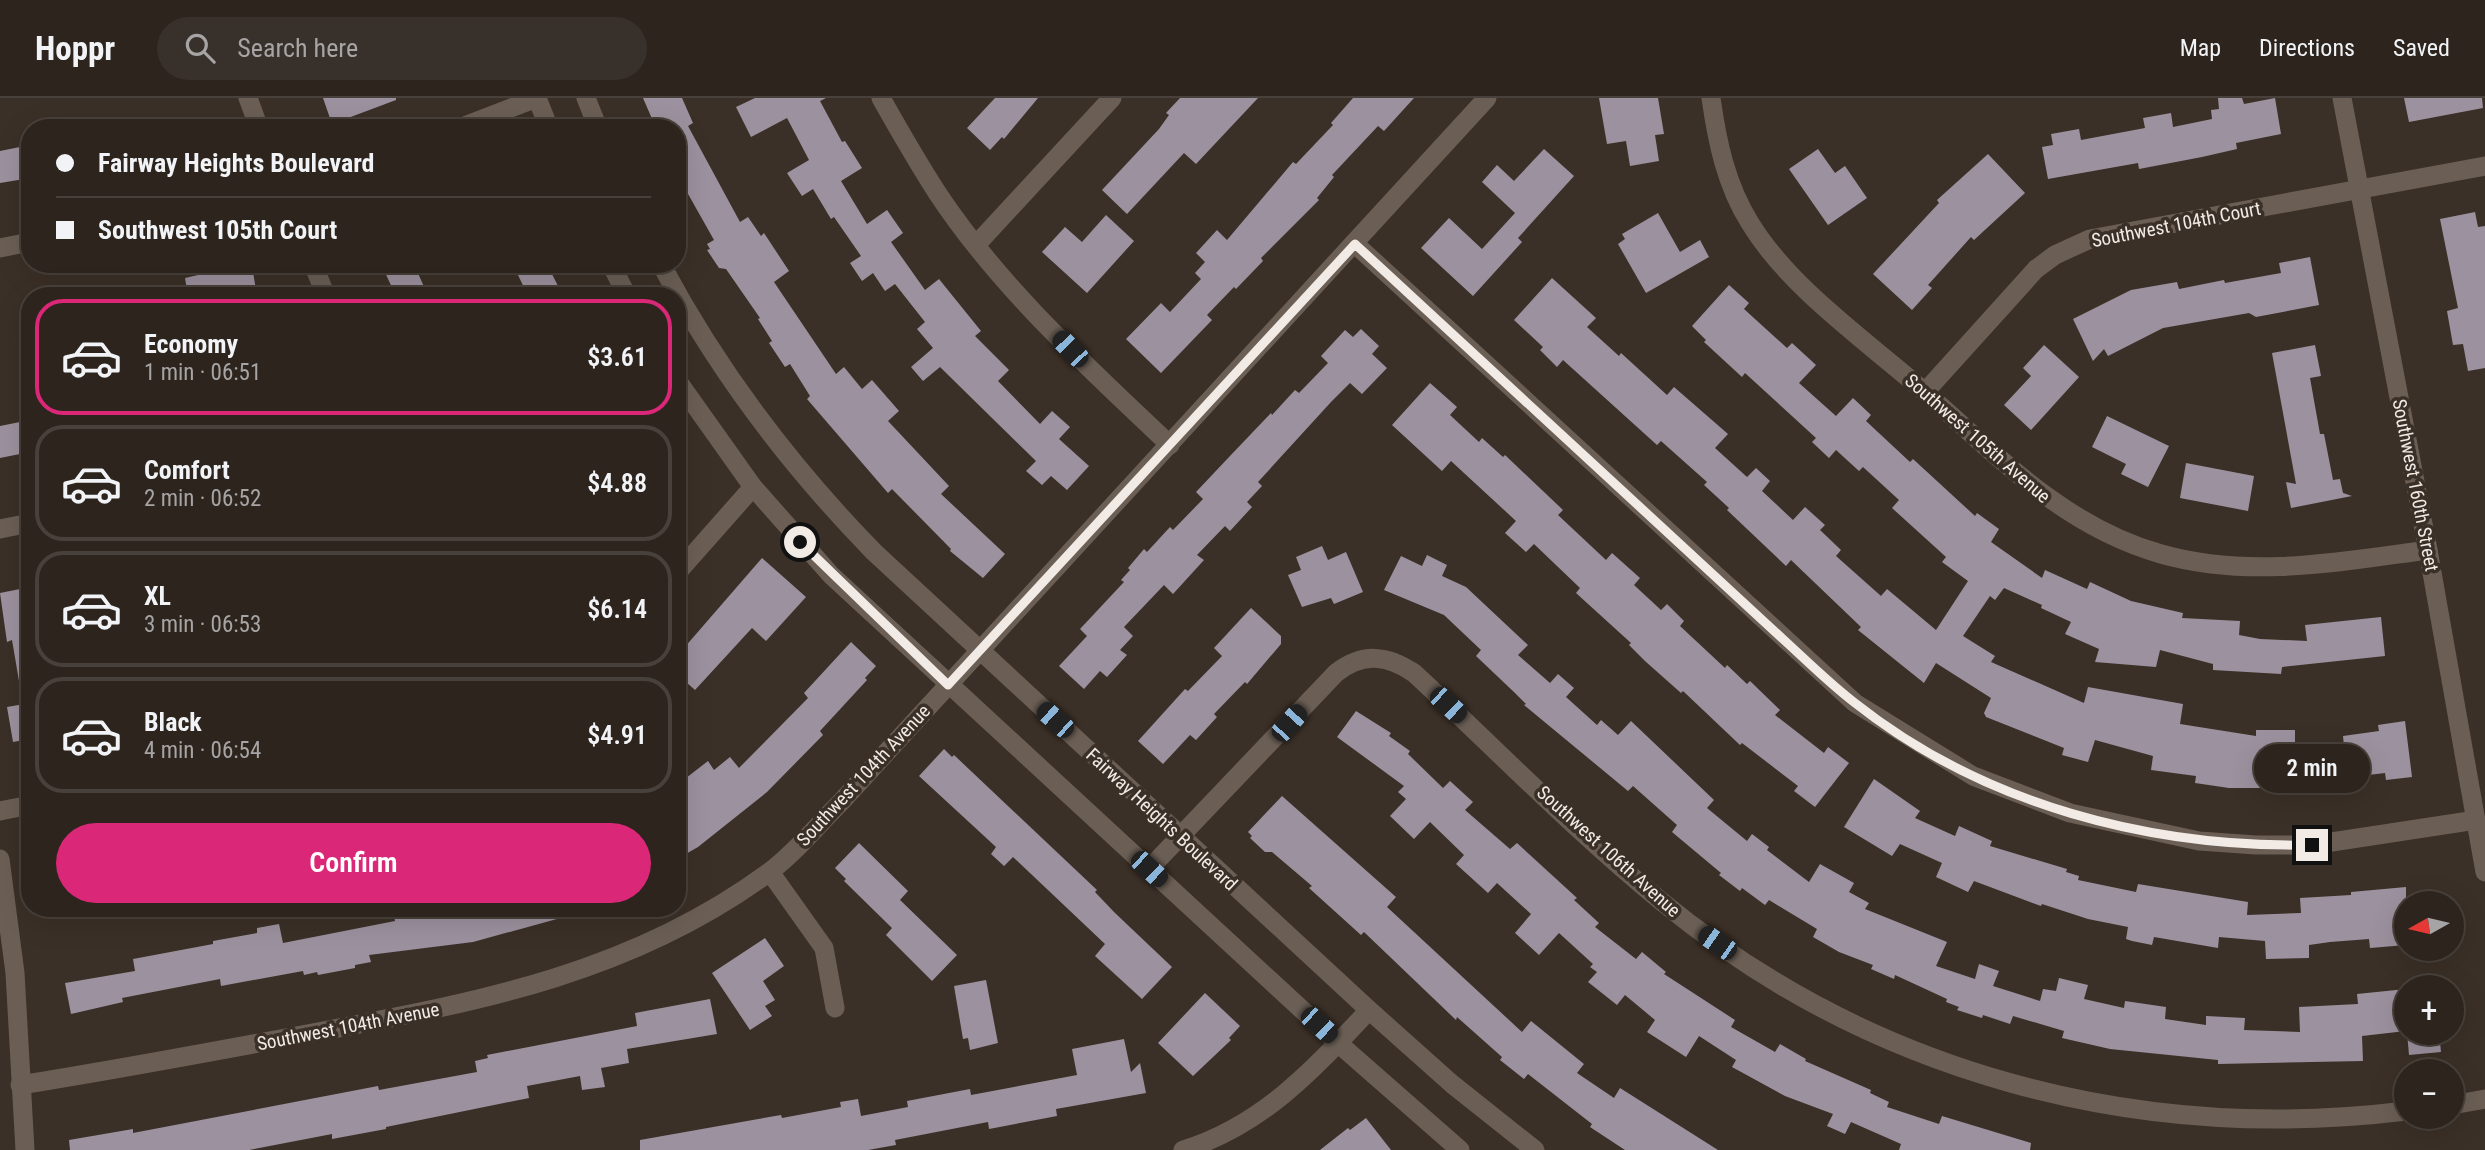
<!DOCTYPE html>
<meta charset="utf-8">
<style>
:root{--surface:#2c241d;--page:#38302a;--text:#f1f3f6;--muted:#a6a4a4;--line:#48413b;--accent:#db2777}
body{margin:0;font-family:"Roboto Condensed",sans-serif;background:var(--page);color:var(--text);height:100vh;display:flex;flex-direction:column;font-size:26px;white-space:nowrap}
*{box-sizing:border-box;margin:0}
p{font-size:23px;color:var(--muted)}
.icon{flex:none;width:38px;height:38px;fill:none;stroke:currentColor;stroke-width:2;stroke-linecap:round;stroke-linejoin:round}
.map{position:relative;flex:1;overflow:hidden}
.sheet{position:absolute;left:21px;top:189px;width:665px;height:630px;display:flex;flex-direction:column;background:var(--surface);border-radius:28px;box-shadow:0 7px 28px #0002,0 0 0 2px var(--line)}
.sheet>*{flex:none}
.hud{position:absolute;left:21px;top:21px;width:665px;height:154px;border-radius:28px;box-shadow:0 7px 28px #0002,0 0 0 2px var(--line);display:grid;align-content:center;height:154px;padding:0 35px;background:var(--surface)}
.needle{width:46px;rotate:262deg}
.controls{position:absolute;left:2394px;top:793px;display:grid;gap:14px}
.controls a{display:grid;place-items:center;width:70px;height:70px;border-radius:50%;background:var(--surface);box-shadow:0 7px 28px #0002,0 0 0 2px var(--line);font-size:35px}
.end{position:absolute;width:32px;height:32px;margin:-16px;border:9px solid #f1eae5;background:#111;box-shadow:0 0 0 4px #111}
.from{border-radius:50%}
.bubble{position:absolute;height:49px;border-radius:24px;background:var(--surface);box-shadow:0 7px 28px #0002,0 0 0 2px var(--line);font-size:23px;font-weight:600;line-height:49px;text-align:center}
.car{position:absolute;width:21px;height:42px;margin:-21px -10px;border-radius:9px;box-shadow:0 0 5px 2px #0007;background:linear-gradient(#222 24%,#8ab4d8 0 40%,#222 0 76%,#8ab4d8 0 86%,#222 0)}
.hud b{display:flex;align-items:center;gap:24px;height:66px;font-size:26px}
.hud b+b{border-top:2px solid var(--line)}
.hud i{width:18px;height:18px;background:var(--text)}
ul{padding:12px 0 0;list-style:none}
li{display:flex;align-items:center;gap:21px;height:116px;margin:0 14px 10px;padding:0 21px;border:4px solid var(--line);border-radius:28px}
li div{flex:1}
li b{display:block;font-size:26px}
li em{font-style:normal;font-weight:600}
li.on{border-color:var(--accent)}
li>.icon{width:63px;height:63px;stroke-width:1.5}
.button{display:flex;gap:14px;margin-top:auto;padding:14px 35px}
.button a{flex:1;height:80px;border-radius:42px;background:var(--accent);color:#fff;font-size:28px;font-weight:600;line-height:80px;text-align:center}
header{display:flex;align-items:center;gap:42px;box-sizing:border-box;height:98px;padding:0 35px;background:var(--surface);border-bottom:2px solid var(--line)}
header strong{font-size:33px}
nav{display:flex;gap:38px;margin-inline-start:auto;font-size:24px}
.search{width:490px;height:63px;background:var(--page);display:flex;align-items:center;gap:18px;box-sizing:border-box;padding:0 24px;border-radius:38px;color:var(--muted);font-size:26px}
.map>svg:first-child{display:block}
.building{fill:#9c929f}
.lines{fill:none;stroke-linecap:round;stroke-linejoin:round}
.minor{stroke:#6b5f55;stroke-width:19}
.tertiary{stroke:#6b5f55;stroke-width:19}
.route{stroke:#f1eae5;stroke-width:9}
.labels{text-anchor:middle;stroke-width:7;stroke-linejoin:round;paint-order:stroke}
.street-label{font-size:19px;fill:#f1eae5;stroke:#3b3027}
</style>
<header>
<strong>Hoppr</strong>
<div class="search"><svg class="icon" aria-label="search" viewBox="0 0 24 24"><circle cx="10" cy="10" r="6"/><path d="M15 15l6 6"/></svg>Search here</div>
<nav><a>Map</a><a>Directions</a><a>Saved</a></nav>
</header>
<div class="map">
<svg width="2485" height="1052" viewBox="0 0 2485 1052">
<rect width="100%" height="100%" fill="#3b3027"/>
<g class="building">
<polygon points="323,0 396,0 396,2 332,26"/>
<polygon points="643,0 682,0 693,25 688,28 740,124 748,119 761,138 764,135 789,173 774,184 836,276 844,269 862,291 872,282 899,313 888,323 949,388 941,396 1005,456 983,480 950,453 951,451 892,391 888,395 807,301 810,298 790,266 785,269 769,245 772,243 758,221 760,220 726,171 719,170 707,152 710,151 707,146 714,142 683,87 677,90 677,30 656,30"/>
<polygon points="755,0 826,0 820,3 842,44 845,43 862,70 841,83 867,126 887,112 903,135 891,144 925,192 939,181 981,233 975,238 1009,272 998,283 1040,326 1052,313 1070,329 1059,341 1089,368 1067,392 1051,378 1042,387 1026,373 1036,363 940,269 923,283 911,269 933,250 917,231 925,224 895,186 885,193 873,175 862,183 850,165 861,158 834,119 831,121 813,91 802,98 787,75 809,62 787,20 751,39 736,9"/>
<polygon points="995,0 1038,0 1004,41 1002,39 990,52 967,30"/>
<polygon points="1180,0 1258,0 1196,66 1184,55 1127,116 1102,92 1159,31 1169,17 1166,15"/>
<polygon points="1353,0 1414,0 1384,33 1378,28 1332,77 1334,79 1317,100 1319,102 1261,160 1263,163 1236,191 1234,189 1207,217 1212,222 1161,275 1126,241 1161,205 1170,214 1201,181 1195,175 1205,164 1196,155 1217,132 1227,142 1293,64 1296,66 1333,27 1331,25"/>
<polygon points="1599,0 1658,0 1664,36 1655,37 1659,63 1630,68 1626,43 1607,46"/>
<polygon points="2218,0 2242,0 2244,6 2275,0 2281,36 2236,45 2237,51 2202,59 2139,71 2138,65 2048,81 2042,49 2053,47 2051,36 2079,31 2081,42 2145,30 2143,20 2171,15 2173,29 2212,21 2211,12 2219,11"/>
<polygon points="2404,0 2482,0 2483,10 2409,24"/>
<polygon points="30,47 30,80 0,85 0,53"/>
<polygon points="1544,51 1574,78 1518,140 1522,144 1473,198 1421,150 1449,120 1482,151 1515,115 1482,84 1497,67 1514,83"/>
<polygon points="1818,51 1835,75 1845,68 1867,100 1828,127 1789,71"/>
<polygon points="1988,56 2025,95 1974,142 1971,139 1928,187 1932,190 1912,212 1873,176 1939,105 1937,102"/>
<polygon points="2475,114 2478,129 2485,128 2485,270 2468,273 2463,246 2453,247 2447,213 2458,210 2440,121"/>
<polygon points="1658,115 1680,154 1700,142 1709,159 1646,195 1618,146 1625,141 1622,136"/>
<polygon points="1106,117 1134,143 1087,195 1042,154 1065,129 1082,144"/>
<polygon points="2310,159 2319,207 2256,219 2249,215 2163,230 2108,258 2104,251 2093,263 2073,221 2131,192 2177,184 2179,191 2224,182 2225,185 2281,175 2279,165"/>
<polygon points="381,166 414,166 428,198 396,198"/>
<polygon points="538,166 547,166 563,198 528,198 518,177"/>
<polygon points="233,167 234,171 252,168 257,198 188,198 185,180 198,177 198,174"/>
<polygon points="1552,180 1596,220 1587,229 1619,258 1621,255 1667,297 1674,289 1728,336 1715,350 1747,379 1756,370 1770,383 1762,393 1793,422 1805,409 1825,427 1820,432 1841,452 1836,458 1881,498 1887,491 1936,532 1968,483 1942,464 1946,459 1892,410 1899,402 1863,369 1859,373 1836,352 1829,360 1812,344 1816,340 1745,275 1742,279 1704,244 1706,242 1692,228 1729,187 1749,205 1744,211 1787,250 1792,245 1816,267 1799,285 1836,318 1853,300 1871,317 1866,323 1910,364 1913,361 1975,418 1977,415 1999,431 1991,444 2042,480 2045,472 2087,491 2090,484 2131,503 2183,515 2182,520 2240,523 2239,537 2260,541 2307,543 2305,527 2381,519 2385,558 2282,569 2281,576 2213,572 2213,566 2160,552 2156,569 2095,564 2099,551 2065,536 2071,524 2041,510 2042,507 2004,490 1995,502 1990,498 1963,538 1995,558 1991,564 2084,605 2088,589 2183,606 2180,626 2256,638 2256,632 2295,632 2295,648 2344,648 2343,638 2379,633 2378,627 2405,623 2412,679 2386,682 2385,675 2310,684 2310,687 2283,687 2283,690 2229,690 2195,685 2196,678 2151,672 2153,658 2095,642 2088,664 2062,657 2064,650 1986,619 1984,615 1991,600 1936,565 1924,585 1858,532 1861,529 1791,462 1786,468 1727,412 1729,410 1704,387 1707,384 1661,343 1657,347 1563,262 1557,269 1540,252 1543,249 1514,222"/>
<polygon points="1361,231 1379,248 1372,256 1387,270 1362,296 1350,285 1331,304 1258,384 1262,388 1247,404 1252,409 1230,433 1225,428 1197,457 1204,462 1173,496 1164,487 1124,529 1133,538 1120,552 1127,557 1107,579 1100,573 1084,591 1059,568 1087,538 1080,531 1124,484 1121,482 1130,472 1128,470 1144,451 1147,454 1170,429 1173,432 1203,401 1196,394 1230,358 1271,315 1272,317 1295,292 1299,295 1328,265 1321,258 1345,232 1353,239"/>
<polygon points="2044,247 2079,279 2031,332 2004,307 2031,278 2023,270"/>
<polygon points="2315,247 2321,278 2310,280 2320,336 2324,336 2333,382 2340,381 2343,395 2352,398 2291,410 2286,384 2296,386 2272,255"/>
<polygon points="1430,285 1457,309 1450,317 1479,344 1482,340 1503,359 1505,357 1563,412 1558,417 1606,462 1612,455 1640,480 1634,487 1661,512 1667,506 1684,523 1680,528 1725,570 1727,567 1747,586 1750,583 1780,612 1775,617 1824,655 1828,649 1849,665 1815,709 1794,693 1798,688 1742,645 1740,647 1683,593 1681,595 1645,563 1629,547 1631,545 1576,495 1580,490 1534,446 1526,454 1505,435 1516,423 1451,363 1442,373 1392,327"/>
<polygon points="2107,318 2169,348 2148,389 2121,376 2126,366 2092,349"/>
<polygon points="30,322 30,354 0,360 0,328"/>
<polygon points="2186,365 2254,378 2248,413 2180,400"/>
<polygon points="1322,448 1328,462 1346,454 1363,494 1334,506 1331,500 1302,509 1288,477 1301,472 1296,459"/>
<polygon points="1427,457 1447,467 1442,478 1466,489 1528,547 1518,557 1550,585 1558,576 1574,590 1566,599 1597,627 1601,622 1618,637 1631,623 1714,702 1707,710 1747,743 1752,736 1769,749 1767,752 1809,784 1820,766 1854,785 1849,794 1869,805 1865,811 1947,844 1936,868 1975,881 1979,866 1999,873 1993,888 2040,903 2043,891 2056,893 2059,880 2088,887 2084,901 2124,910 2125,903 2166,909 2165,921 2206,927 2206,918 2245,920 2244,932 2300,934 2299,909 2358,906 2357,896 2406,891 2406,933 2362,938 2363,963 2218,966 2218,962 2110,951 2062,940 2064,933 2013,918 2010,926 1983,917 1982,920 1957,912 1959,909 1946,904 1947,901 1895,877 1894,881 1871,871 1873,867 1839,854 1813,839 1817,831 1769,802 1765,807 1742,790 1740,793 1719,777 1721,775 1672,734 1677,727 1633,688 1628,693 1524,607 1526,606 1515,595 1476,558 1481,552 1444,517 1384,492 1401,458 1422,468"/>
<polygon points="762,460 806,499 766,543 752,530 695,592 677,576 677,558"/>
<polygon points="30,489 30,582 19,583 12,542 7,544 0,495"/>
<polygon points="1251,510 1281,538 1281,546 1247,586 1245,584 1214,616 1217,619 1196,642 1190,637 1163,666 1138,643 1185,591 1188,593 1222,558 1214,550"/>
<polygon points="851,544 876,568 865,580 867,582 820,633 823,637 767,694 698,749 677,761 677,687 708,663 714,672 730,659 739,670 808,600 804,595"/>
<polygon points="30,605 30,641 13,644 7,609"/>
<polygon points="1356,613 1391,635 1389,638 1410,653 1408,656 1443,690 1450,683 1473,704 1465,712 1510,751 1517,745 1577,800 1574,802 1599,825 1595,829 1636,861 1642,854 1666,874 1664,876 1735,922 1731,929 1775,954 1780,946 1806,961 1805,963 1871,992 1870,995 1889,1004 1887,1009 1939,1026 1942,1018 2031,1045 2030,1052 1899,1052 1901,1046 1851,1024 1845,1036 1827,1028 1833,1016 1785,998 1732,969 1736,962 1699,938 1686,959 1647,934 1655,922 1625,897 1617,907 1588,884 1597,874 1590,869 1593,866 1559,835 1539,857 1515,835 1531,816 1497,785 1488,795 1456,766 1464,757 1430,724 1414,741 1390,718 1406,701 1398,694 1404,688 1337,639"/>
<polygon points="944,651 952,659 954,657 1097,792 1095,794 1114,814 1172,869 1142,901 1095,858 1105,846 1013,759 1004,768 991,756 996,749 919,678"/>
<polygon points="1874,681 1920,713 1915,720 1955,738 1959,728 1992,743 1990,748 2067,771 2066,774 2079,778 2078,782 2136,794 2138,786 2248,804 2247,817 2301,815 2300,800 2351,797 2351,794 2406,789 2406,847 2370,850 2369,841 2330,844 2309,847 2309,860 2266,861 2265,843 2219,839 2218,850 2154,839 2152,847 2132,843 2126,841 2128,829 2088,821 2042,806 2041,808 1974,783 1968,794 1936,779 1942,765 1900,746 1892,758 1844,729"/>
<polygon points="1282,698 1396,799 1387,809 1522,934 1531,923 1584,966 1577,975 1614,1000 1620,990 1718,1052 1625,1052 1590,1029 1592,1026 1528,976 1524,981 1500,962 1502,959 1457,919 1456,922 1364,834 1361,837 1309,790 1312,788 1272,754 1265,754 1250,740 1252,738 1248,734"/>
<polygon points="859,745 908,793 900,802 957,857 932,883 886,837 892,830 844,783 846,781 835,770"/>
<polygon points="393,810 424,810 426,818 467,810 575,810 575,816 473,844 369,857 371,864 355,867 355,870 318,877 317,874 304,877 303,873 221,888 220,881 122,900 123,904 71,916 65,885 135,873 133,861 213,846 213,843 257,835 257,830 279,826 283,845 395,823"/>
<polygon points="765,840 784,868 763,883 775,902 765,908 772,918 750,932 712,875"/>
<polygon points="986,882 998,945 970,952 968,940 963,941 954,888"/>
<polygon points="1205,895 1240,928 1229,940 1231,942 1193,978 1158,945"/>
<polygon points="710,901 717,936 627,951 629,965 601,970 605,989 582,992 580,978 527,988 529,1000 386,1029 386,1031 332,1041 332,1036 249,1052 70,1052 69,1042 133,1031 133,1035 378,988 379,992 477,974 475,963 488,960 487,957 637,928 635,915"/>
<polygon points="2407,934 2439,934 2441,954 2409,957"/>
<polygon points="1124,941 1131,974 1140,965 1146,995 1056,1011 1057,1018 989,1031 988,1024 895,1042 896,1047 868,1052 640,1052 640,1042 781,1017 782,1020 841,1009 840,1004 858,1001 861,1018 908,1009 907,1003 970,991 971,997 1077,977 1072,951"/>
<polygon points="1366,1020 1391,1052 1320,1052 1348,1030 1350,1032"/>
</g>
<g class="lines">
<g class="minor">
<polyline points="248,0 259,30"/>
<path d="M881 0C899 32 918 65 938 96 1001 191 1088 269 1170 347"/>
<path d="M1711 0C1717 43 1726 87 1750 125 1787 186 1858 237 1912 283 1991 350 2058 427 2161 456 2250 481 2339 464 2428 452"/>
<polyline points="459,30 537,0"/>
<polyline points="1355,146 1855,605 1973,678 2070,715 2199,743 2256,747 2312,747 2476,722"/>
<polyline points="976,147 1112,0"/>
<polyline points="0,150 30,144"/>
<polyline points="313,166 326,198"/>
<polyline points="1925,294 2036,171 2055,157 2090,141 2485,68"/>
<polyline points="0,431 30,425"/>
<polyline points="677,475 753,389"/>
<polyline points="0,713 30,707"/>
<polyline points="0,761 15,875 25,1052"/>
<path d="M1149 771 1336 575C1363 554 1387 557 1414 575 1496 651 1574 732 1661 803 1872 976 2137 1046 2406 1013"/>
<polyline points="770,774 824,850 835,910"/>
<path d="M20 987C121 971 222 952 323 933 483 903 633 874 768 775 794 756 817 728 840 705L1487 0"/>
<polyline points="2452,1007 2485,1001"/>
<path d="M1183 1052C1262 1028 1314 971 1369 912"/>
</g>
<g class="tertiary">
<polyline points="537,0 549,30"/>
<polyline points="586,0 598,30"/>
<polyline points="2342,0 2428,452 2485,774"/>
<polyline points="611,166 627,198"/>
<path d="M661 166C718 273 790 368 874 454L1369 912 1452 986 1535 1052"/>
<polyline points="677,282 753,389 831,477 1338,945 1460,1052"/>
</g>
</g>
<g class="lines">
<path class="route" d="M800 444 948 587 1355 146 1784 542C1807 563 1830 586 1855 605 1984 707 2150 750 2312 747"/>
</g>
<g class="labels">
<g class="street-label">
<text transform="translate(2176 126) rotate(-11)" y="7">Southwest 104th Court</text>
<text transform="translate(1978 340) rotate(41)" y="7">Southwest 105th Avenue</text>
<text transform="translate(2416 387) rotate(79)" y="7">Southwest 160th Street</text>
<text transform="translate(863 677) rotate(-47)" y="7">Southwest 104th Avenue</text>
<text transform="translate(1162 721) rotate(43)" y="7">Fairway Heights Boulevard</text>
<text transform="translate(1609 753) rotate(42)" y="7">Southwest 106th Avenue</text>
<text transform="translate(348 928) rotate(-11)" y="7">Southwest 104th Avenue</text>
</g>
</g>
</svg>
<div class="controls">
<a><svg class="needle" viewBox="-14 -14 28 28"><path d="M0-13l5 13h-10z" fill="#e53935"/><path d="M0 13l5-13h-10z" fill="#a6a4a4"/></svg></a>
<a>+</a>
<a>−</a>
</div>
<i class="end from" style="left:800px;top:444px"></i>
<i class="end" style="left:2312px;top:747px"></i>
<div class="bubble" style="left:2254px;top:646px;width:116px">2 min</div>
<i class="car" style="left:1070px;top:251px;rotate:316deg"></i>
<i class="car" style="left:1448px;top:607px;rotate:133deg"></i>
<i class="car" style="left:1055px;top:622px;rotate:312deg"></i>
<i class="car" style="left:1289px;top:625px;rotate:42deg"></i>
<i class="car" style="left:1149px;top:771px;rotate:133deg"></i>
<i class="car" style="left:1717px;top:845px;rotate:305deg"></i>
<i class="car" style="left:1319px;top:927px;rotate:133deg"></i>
<div class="hud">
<b><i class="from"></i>Fairway Heights Boulevard</b>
<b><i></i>Southwest 105th Court</b>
</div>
<section class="sheet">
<ul>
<li class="on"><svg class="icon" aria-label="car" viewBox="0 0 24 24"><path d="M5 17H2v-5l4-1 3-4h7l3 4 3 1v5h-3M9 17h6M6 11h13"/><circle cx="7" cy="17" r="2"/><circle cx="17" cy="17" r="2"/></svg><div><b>Economy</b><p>1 min · 06:51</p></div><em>$3.61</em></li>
<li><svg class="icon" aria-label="car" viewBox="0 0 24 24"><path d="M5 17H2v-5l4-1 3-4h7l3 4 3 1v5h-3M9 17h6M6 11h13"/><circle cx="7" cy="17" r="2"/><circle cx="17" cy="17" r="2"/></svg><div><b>Comfort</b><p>2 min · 06:52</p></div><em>$4.88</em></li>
<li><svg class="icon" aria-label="car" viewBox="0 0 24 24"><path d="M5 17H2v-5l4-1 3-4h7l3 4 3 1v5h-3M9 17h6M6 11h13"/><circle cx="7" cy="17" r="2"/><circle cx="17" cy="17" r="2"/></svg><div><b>XL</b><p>3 min · 06:53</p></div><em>$6.14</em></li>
<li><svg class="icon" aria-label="car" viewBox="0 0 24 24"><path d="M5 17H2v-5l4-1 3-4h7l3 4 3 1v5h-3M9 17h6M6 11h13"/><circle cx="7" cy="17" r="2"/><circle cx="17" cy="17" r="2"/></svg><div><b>Black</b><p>4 min · 06:54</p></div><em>$4.91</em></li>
</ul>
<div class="button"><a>Confirm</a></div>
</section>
</div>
